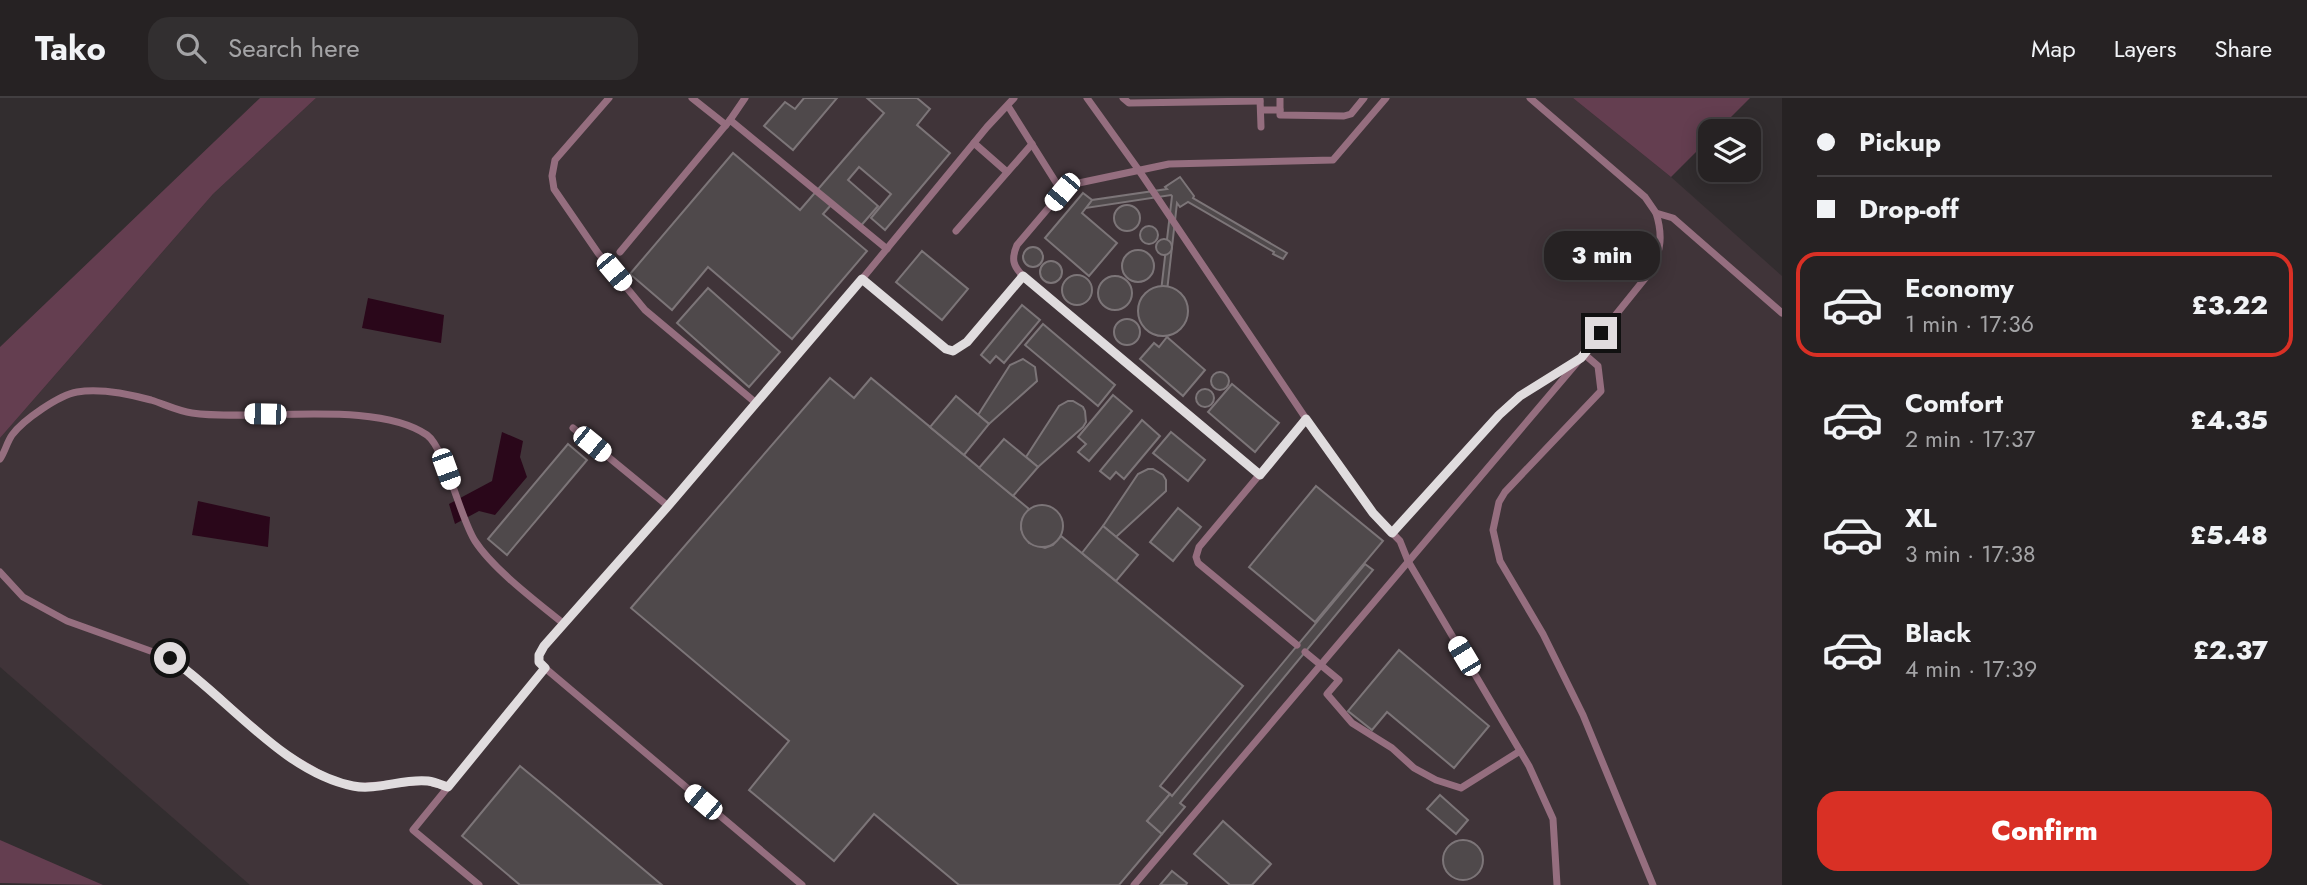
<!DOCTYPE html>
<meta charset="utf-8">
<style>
:root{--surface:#262223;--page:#322f30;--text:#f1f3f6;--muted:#a4a4a6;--line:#423f41;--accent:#d93025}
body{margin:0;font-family:Jost,sans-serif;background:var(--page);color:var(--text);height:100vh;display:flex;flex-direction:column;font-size:26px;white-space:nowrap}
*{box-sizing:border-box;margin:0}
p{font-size:23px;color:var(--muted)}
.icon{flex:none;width:38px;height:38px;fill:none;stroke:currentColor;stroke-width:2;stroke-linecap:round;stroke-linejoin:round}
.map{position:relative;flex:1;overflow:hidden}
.sheet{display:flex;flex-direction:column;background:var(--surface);width:525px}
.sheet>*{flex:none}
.top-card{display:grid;align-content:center;height:154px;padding:0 35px;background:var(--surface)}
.buttons{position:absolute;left:1698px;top:21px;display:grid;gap:14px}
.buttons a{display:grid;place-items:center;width:63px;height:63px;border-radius:14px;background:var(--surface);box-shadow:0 4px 18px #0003,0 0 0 2px var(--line);font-size:35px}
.end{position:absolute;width:32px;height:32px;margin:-16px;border:9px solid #e0dcde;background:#111;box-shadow:0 0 0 4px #111}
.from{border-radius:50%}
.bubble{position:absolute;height:49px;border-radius:21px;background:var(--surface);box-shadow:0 4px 18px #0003,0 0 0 2px var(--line);font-size:23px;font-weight:800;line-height:49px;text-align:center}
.car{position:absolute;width:21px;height:42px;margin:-21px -10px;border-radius:9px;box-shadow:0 0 5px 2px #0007;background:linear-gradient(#fff 24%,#345 0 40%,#fff 0 76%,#345 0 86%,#fff 0)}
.top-card b{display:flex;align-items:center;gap:24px;height:66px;font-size:26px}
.top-card b+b{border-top:2px solid var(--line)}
.top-card i{width:18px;height:18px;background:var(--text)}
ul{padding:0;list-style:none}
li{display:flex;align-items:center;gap:21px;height:105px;margin:0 14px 10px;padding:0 21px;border:4px solid transparent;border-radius:21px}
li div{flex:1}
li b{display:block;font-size:26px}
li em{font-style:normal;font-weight:800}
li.selected{border-color:var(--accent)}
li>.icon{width:63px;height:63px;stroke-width:1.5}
.button{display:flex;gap:14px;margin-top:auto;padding:14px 35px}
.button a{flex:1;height:80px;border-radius:21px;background:var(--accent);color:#fff;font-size:28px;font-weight:800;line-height:80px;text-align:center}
header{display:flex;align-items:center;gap:42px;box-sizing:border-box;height:98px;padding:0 35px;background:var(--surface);border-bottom:2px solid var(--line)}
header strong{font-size:33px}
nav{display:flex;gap:38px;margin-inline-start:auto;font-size:24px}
.search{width:490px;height:63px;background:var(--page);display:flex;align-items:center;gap:18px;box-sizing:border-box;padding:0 24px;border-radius:21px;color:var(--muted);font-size:26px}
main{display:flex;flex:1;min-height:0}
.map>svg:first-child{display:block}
.built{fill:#403439}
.green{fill:#643e50}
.water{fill:#2a071a}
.building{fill:#4f494b;stroke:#7c7578;stroke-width:2}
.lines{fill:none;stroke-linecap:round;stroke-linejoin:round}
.service{stroke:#956e7f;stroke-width:7}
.route{stroke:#e0dcde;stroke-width:9}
</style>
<header>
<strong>Tako</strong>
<div class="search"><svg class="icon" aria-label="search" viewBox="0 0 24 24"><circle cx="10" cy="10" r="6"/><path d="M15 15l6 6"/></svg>Search here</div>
<nav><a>Map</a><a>Layers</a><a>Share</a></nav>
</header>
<main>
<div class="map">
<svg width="1782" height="787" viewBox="0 0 1782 787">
<rect width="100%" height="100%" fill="#322d2f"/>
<polygon class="built" points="316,0 1573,0 1671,79 1782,178 1782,787 250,787 0,569 0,340 213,96"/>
<g class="green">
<polygon points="260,0 316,0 213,96 0,340 0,249"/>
<polygon points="1573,0 1750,0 1717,33 1710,33 1710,40 1671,79"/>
<polygon points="0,742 103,787 0,785"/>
</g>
<g class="water">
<polygon points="368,200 444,217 441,245 362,230"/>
<polygon points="502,334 523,343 520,359 527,379 495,417 479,413 455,426 449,406 492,383"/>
<polygon points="198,403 270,419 268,449 192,437"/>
</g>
<g class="building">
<polygon points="804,0 837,0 793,52 764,28 785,4 795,11"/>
<polygon points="867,0 917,0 930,11 917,27 950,55 885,132 871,120 891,96 859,69 848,82 878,108 859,130 832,106 823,116 867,153 792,241 708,169 672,212 630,176 733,55 800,112 884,15"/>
<polygon points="1180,79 1194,98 1193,100 1287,155 1283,161 1273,156 1274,154 1188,104 1180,109 1177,105 1162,237 1156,237 1172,98 1171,97 1086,110 1092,102 1167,91 1165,89"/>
<polygon points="1083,95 1092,102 1082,115 1117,145 1089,178 1045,140"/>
<circle cx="1127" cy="120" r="13"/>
<circle cx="1149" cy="137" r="9"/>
<circle cx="1164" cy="149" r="8"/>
<circle cx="1033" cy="159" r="10"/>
<circle cx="1138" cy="168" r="16"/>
<polygon points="922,153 968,191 942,222 896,184"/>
<circle cx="1051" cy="174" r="11"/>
<circle cx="1077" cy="192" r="15"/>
<circle cx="1115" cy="195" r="17"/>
<circle cx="1163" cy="213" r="25"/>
<polygon points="708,190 780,254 749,289 677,225"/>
<polygon points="1022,207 1040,222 1004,265 996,258 990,265 981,257"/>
<circle cx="1127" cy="234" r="13"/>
<polygon points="1043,226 1115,287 1098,308 1025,247"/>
<polygon points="1167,239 1205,272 1183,298 1140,261 1154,245 1159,249"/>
<polygon points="1023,261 1035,269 1037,283 989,326 978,317 1010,267"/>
<circle cx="1220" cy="283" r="9"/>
<polygon points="830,280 854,300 871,280 1029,411 1022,422 1021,431 1029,445 1045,450 1053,447 1061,438 1243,588 1160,688 1170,696 1147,723 1162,736 1119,787 959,787 874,716 834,763 749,692 789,643 631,510"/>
<polygon points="1232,286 1279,325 1255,354 1208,314"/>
<circle cx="1205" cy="300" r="9"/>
<polygon points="1113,297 1132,313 1089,363 1078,354 1086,346 1078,339"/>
<polygon points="956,298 989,326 964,357 930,329"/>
<polygon points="1068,303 1073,303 1083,309 1085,313 1086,324 1083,329 1038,369 1026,359 1059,308"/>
<polygon points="1142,322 1160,338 1124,381 1116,374 1110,381 1100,373"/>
<polygon points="1171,334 1205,362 1188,383 1153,355"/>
<polygon points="1004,341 1038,369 1013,398 979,370"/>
<polygon points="568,346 587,362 507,457 488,441"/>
<polygon points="1148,371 1153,371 1163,377 1166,382 1166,393 1116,439 1103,428 1138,376"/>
<polygon points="1316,388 1383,443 1315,524 1249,469"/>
<circle cx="1042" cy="428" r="21"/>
<polygon points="1178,410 1201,429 1173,463 1150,444"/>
<polygon points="1103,428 1138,457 1116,483 1082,455"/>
<polygon points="1365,466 1373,472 1180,705 1185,709 1162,736 1147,723 1170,696 1172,698"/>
<polygon points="1399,552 1489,628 1454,670 1387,614 1372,632 1348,613"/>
<polygon points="520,668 554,696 662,787 520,787 462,738"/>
<polygon points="1440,697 1468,722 1456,736 1427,711"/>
<polygon points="1223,723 1271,766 1252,787 1230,787 1194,756"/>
<circle cx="1463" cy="762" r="20"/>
<polygon points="1172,773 1187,785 1186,787 1160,787"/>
</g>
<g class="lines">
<g class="service">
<polyline points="609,0 555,62 552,78 554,91 598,155 645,212 756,305"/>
<polyline points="692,0 726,27"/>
<polyline points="1087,0 1138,71 1317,337 1373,415 1400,443 1408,463 1529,668 1553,721 1557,787"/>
<polyline points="1123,0 1129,5 1260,3"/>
<polyline points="1280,0 1280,17 1344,18 1351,16 1364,0"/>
<polyline points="1530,0 1645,99 1656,115 1673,120 1782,215"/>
<polyline points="1260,1 1261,29"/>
<polyline points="1008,8 1062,94"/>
<polyline points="1261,12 1280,12"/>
<polyline points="730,22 745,0"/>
<polyline points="974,45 1007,74"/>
<polyline points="956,133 1032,46"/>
<polyline points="620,154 730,22 887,151"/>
<polyline points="862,181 946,251 953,253 967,244 1023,178"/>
<polyline points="1584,256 1598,268 1601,293 1505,394 1499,404 1493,432 1500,463 1543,536 1583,617 1653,787"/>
<polyline points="573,330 668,408"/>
<path d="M0 361C5 354 7 344 12 337 23 322 59 297 77 294 100 290 129 296 151 302 164 306 178 313 192 315 255 324 375 301 427 337 445 350 460 420 475 443 493 471 537 504 564 526"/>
<path d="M1260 377 1023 178C1013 168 1011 161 1017 147L1062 94 1074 86 1169 66 1333 62 1386 0"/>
<polyline points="1392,435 1498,317 1520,298 1574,264"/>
<polyline points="0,474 23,499 67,523 170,560 191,575 282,654 329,681 355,689 426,683 448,689"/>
<polyline points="1297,547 1198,465 1196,459 1199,449 1306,321"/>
<polyline points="1305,554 1339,582 1327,596 1352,625 1392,650 1414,670 1436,682 1461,690 1520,653"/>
<polyline points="545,570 802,787"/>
<polyline points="479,787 413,732 545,570 539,564 539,557 544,548 668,408 862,181 987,29 1014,0"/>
<path d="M1134 787 1581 260 1651 173C1661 153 1663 137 1656 115"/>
</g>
</g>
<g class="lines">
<path class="route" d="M170 560C227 599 283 674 353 688 377 693 404 680 428 683 435 684 442 687 448 689L545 570 539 564V557L544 548 668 408 862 181 946 251 953 253 967 244 1023 178 1260 377 1306 321 1373 415 1392 435 1499 317 1520 298 1581 260 1601 235"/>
</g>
</svg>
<div class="buttons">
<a><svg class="icon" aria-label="layers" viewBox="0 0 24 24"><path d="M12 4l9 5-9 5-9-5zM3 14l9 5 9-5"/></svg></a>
</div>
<i class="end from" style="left:170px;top:560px"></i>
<i class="end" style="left:1601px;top:235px"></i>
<div class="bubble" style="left:1544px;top:133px;width:116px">3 min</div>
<i class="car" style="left:1062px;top:94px;rotate:220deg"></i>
<i class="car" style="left:614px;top:174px;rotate:140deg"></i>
<i class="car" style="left:265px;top:316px;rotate:271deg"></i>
<i class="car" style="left:592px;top:346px;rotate:129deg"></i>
<i class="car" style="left:446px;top:371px;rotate:160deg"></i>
<i class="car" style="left:1464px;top:558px;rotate:329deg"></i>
<i class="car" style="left:703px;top:704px;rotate:310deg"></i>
</div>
<section class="sheet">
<div class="top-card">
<b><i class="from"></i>Pickup</b>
<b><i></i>Drop-off</b>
</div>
<ul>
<li class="selected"><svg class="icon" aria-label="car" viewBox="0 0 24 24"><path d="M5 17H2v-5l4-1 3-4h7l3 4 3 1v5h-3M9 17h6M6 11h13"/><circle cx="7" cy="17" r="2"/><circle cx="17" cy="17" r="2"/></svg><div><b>Economy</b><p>1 min · 17:36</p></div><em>£3.22</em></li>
<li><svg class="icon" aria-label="car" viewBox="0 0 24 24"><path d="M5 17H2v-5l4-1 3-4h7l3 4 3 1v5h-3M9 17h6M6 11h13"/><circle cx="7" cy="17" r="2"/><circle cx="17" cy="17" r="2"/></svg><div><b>Comfort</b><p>2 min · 17:37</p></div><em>£4.35</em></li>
<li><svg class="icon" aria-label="car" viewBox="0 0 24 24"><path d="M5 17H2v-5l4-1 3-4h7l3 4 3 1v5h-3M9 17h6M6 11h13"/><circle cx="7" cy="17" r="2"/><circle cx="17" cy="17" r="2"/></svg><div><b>XL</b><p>3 min · 17:38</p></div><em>£5.48</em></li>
<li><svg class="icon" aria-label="car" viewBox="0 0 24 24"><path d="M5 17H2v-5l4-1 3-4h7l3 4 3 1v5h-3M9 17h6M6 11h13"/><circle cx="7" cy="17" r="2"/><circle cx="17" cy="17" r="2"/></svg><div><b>Black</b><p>4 min · 17:39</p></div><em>£2.37</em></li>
</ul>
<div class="button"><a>Confirm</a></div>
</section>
</main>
